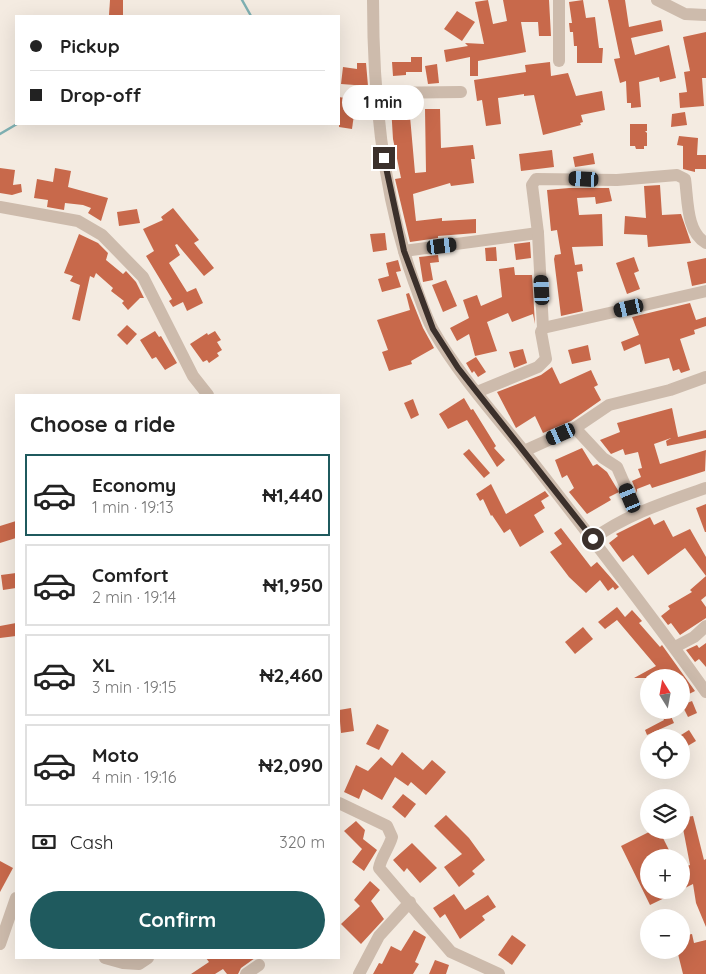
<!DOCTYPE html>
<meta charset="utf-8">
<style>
:root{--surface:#fff;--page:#f2f2f2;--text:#222;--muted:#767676;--line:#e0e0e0;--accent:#1f5a5e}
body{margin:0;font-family:Quicksand,sans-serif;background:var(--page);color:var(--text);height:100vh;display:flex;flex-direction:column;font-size:19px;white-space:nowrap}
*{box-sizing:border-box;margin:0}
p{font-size:16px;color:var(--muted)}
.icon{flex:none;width:28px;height:28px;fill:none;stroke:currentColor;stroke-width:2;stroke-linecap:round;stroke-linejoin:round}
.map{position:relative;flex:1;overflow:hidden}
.details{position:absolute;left:15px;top:394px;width:325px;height:565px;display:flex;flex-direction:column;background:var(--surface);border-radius:0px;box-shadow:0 5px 20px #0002}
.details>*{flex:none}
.banner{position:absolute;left:15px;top:15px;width:325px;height:110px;border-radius:0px;box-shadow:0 5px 20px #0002;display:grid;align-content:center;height:110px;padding:0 15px;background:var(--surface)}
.needle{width:32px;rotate:349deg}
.buttons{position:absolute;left:640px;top:669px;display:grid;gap:10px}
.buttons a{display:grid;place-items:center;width:50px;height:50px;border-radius:50%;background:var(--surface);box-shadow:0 5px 20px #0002;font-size:25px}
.end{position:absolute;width:22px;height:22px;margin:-11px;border:6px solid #3b302b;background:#fff;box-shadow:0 0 0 2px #fff}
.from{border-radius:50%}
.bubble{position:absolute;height:35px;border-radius:18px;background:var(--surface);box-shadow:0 5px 20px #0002;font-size:16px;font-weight:700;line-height:35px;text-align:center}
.car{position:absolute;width:15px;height:30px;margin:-15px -8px;border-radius:6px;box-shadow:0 0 4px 1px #0007;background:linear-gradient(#222 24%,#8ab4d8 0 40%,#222 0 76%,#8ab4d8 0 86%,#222 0)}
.banner b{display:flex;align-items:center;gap:18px;height:48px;font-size:19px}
.banner b+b{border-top:1px solid var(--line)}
.banner i{width:12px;height:12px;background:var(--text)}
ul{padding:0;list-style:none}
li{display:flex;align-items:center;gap:15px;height:82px;margin:0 10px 8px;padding:0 5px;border:2px solid var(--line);border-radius:0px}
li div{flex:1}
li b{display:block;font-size:19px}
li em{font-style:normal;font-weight:700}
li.selected{border-color:var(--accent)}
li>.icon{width:45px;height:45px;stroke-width:1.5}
h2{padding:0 15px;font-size:22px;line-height:60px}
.pay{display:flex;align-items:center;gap:12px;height:55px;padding:0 15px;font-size:19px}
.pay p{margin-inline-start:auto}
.button{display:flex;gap:10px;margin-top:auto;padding:10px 15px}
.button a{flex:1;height:58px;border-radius:30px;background:var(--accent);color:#fff;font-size:20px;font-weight:700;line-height:58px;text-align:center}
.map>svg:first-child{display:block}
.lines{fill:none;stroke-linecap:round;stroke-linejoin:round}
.stream{stroke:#7fb0b2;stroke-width:2.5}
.building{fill:#c8694b}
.minor{stroke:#cdbbac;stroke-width:12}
.route{stroke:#3b302b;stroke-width:6}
</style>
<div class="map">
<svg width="706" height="974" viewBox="0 0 706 974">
<rect width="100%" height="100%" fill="#f4ebe1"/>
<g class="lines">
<g class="stream">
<polyline points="242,0 251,16"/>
<polyline points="0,134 17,124"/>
</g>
</g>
<g class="building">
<polygon points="110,0 123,0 123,15 109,15"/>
<polygon points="488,0 493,24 507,21 503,0 549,0 551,36 539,36 538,22 521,22 526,52 478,61 478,76 470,76 470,57 446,62 444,50 468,46 465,43 484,44 475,2"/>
<polygon points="583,0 586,18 595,17 599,48 603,48 602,63 577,63 577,46 574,46 573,32 570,32 569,23 572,23 569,2"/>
<polygon points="608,0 625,0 629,27 661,20 663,31 631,38 635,55 669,45 676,78 660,82 659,77 639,82 641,107 631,108 631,103 627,103 626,81 620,83 614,59 620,58"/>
<polygon points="457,11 475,22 462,41 444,29"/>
<polygon points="706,32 706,78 702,78 704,106 680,108 679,93 687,92 684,72 690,71 683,37"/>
<polygon points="411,57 422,57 422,72 406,72 406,75 393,76 392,62 411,62"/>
<polygon points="550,62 551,76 568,73 576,96 602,91 605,110 581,115 583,122 580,123 581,125 543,135 534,95 524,96 524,94 498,98 501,124 486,126 482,100 477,101 474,80 526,72 525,65"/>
<polygon points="357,63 366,63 368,86 341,84 343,67 357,69"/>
<polygon points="437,64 439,83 428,84 425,66"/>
<polygon points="339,97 356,100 352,129 339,127"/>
<polygon points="409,105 415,173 426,172 425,109 440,109 441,148 473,145 475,159 471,159 474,183 451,186 450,183 413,194 416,221 442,218 442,221 476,219 476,233 438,236 438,238 410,242 395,179 401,178 393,139 391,106"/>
<polygon points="685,112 687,125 671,127 672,114"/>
<polygon points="630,124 647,124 647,131 645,131 647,133 647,146 644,146 644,149 636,149 635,146 630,146"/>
<polygon points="679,136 698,138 697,155 706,155 706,169 695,169 695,172 683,169 683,146 677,145"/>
<polygon points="552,150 554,167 521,171 519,154"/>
<polygon points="593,153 595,164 575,167 573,157"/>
<polygon points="0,168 15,170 13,185 21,184 22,192 12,195 0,193"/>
<polygon points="55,168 71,171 68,187 108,198 101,221 88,213 91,208 83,205 65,203 64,210 47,207 48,200 34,198 37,179 53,182"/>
<polygon points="660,185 662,215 681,214 691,243 648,247 647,235 624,234 625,216 646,218 644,186"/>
<polygon points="569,188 609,188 612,201 596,204 595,197 577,198 579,215 602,214 603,246 572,247 575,265 582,264 583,271 577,272 583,311 561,316 554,259 555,255 561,254 557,230 551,231 547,190"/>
<polygon points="173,208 199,240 194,243 214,268 204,276 177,244 175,245 180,255 169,263 187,292 196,288 203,303 187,311 183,302 173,307 169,301 172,299 146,256 154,251 143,229 163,220 161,217"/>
<polygon points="137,209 140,223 119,226 117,212"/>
<polygon points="385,233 387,250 373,252 370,234"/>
<polygon points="79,234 98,243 108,253 106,260 123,274 126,271 136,282 144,298 140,298 128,310 122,303 124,301 111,291 113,288 96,273 94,278 90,276 80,321 72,319 80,285 70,281 73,276 64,273"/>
<polygon points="530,242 531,258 516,260 514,244"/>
<polygon points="496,247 497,261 486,261 485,248"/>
<polygon points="438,255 439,262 430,263 433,280 423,282 419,257"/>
<polygon points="634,257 639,271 634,273 640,289 627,294 616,263"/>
<polygon points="706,258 706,283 692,286 687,262"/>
<polygon points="398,260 401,271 396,272 401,287 382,292 378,279 389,276 386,263"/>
<polygon points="514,267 515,275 532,275 535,324 533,314 512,322 508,313 487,322 497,351 475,356 469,334 457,341 450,328 469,318 463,300 477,295 481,306 502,297 499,269"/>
<polygon points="446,280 457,306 443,312 432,285"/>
<polygon points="409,293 423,328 434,348 411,361 412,364 389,371 382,352 388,350 377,320 410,310 406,294"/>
<polygon points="690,303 696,320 706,317 706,326 694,330 695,334 680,339 690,370 681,373 679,369 673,371 669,358 645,364 640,344 624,351 621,342 639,335 632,317"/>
<polygon points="127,325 137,334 127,345 117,335"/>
<polygon points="155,331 159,337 161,336 177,363 165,370 156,357 152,359 140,340"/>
<polygon points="215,331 221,340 217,342 222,350 217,353 219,356 209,363 207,360 203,362 190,344 207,333 208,335"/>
<polygon points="588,345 591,360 572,364 568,350"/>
<polygon points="523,349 527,363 514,368 509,352"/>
<polygon points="476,357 486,372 478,377 474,371 472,373 466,363"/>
<polygon points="552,367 560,384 591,370 598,385 594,387 601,400 571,421 543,433 535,416 516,428 497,392 541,375"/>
<polygon points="464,398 471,410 473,409 496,446 494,448 505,460 497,467 467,420 448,429 439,414"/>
<polygon points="413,399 419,415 411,419 404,403"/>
<polygon points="672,408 678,437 706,430 706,438 667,446 666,441 671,438 654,444 660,464 706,450 705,471 652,488 650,484 637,489 637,493 632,481 641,477 638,469 642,468 638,452 625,455 623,449 611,454 600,440 620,432 617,423"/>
<polygon points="582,448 593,466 597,464 607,472 619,492 609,497 611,500 587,514 569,492 574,488 567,475 562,478 555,460"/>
<polygon points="469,449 490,473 484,478 463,454"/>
<polygon points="491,484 506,514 545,491 549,496 541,501 545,508 534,515 544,532 520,547 510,529 504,533 492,515 491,516 483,499 480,501 476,494"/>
<polygon points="706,504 706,532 705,532 696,508"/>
<polygon points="650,517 654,525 664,520 673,537 690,529 706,557 706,596 701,600 706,607 706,618 680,635 671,623 668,625 661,616 670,609 668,606 692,592 690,590 706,576 685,548 648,575 633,555 623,562 609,543 618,536 616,534"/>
<polygon points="16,521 16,538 0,543 0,526"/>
<polygon points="561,528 591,567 597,562 619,587 615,590 613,587 608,591 600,580 586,593 569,577 550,552 562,544 554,533"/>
<polygon points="16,573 16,588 3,590 1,575"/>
<polygon points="617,607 625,617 632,610 642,621 639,623 660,647 662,645 695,691 689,694 681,678 676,673 668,678 634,678 656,666 617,620 605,629 598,622"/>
<polygon points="16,623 16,636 0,638 0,626"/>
<polygon points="583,627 593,639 575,654 565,642"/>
<polygon points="706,643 706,667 699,659 695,662 686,650 697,645 699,648"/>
<polygon points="692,701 697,713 688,717 682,705"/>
<polygon points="351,708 354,731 341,733 339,710"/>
<polygon points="670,714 674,723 647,735 645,730 664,720 663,717"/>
<polygon points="377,724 389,730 379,750 366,744"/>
<polygon points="689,730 696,741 681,750 681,735"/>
<polygon points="402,752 423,770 432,760 446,772 426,795 411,782 408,786 395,777 382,800 363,789 359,799 344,792 356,765 368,771 381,757 392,766"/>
<polygon points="403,794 416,804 405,818 392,807"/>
<polygon points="446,815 469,838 485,860 472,871 475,874 459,887 444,867 462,854 434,826"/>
<polygon points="693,816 704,860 706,859 706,927 696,903 693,884 681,890 681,868 690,865 681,818"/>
<polygon points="356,821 365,830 363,839 377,850 364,871 352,862 362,849 344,831"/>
<polygon points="653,830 659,830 673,858 649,858 649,890 681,890 650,905 621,846"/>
<polygon points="412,843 437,868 420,883 407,868 404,872 393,860"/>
<polygon points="0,861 13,868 0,892"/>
<polygon points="370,881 380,890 371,901 384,919 361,944 341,924 360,906 354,900"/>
<polygon points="454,894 465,910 488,895 496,907 482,916 485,920 460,939 445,914 440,918 433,908"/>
<polygon points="414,930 426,937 415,962 419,964 413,974 373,974 379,963 382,964 391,946 401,951"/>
<polygon points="692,934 694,943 706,940 706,974 683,974 677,950 684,948 682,936"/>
<polygon points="512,935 526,945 512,965 498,955"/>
<polygon points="206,958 255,958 241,968 238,974 227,974 223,969 215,974 191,974 209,962"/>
<polygon points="435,960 449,965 446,974 429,974"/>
</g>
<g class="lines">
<g class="minor">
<path d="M373 0C373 94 382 193 414 282 420 298 425 315 433 330 460 377 498 418 531 460 591 537 650 613 706 692"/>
<polyline points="559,0 559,61"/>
<polyline points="657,0 685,14 706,15"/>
<polyline points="377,93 461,92"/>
<polyline points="0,207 78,221 102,235 143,277 193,376 208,395"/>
<polyline points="404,251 538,233"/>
<polyline points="543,328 706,291"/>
<path d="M477 392 538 367 546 359 541 332 543 328 538 233 532 185 536 179 617 180 677 175 685 179C688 199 686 232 706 243"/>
<polyline points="575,428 603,458 617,467 637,513"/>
<polyline points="524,451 575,428 609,405 670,390 706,377"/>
<path d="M593 539C627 514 666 502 706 488"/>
<polyline points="675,647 694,637 706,626"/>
<path d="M339 803 387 826 392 837C389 848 381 857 379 868L451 952 499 974"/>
<polyline points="0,944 16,898"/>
<polyline points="105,958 123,963 139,964 148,958"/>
<polyline points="246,974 259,965"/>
<polyline points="359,974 379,936 410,902"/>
</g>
</g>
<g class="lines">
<polyline class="route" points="384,158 404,251 433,329 458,368 593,539"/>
</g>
</svg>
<div class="buttons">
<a><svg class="needle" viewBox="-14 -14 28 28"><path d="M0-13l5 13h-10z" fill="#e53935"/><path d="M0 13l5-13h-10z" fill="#767676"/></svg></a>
<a><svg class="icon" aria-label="locate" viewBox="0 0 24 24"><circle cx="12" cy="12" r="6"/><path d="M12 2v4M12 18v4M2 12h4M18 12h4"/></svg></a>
<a><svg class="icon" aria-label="layers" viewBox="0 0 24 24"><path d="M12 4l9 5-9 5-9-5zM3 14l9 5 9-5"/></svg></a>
<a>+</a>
<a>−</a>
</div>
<i class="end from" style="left:593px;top:539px"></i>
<i class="end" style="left:384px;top:158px"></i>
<div class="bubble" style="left:342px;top:85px;width:82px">1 min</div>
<i class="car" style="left:584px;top:179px;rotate:273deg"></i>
<i class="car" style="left:442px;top:246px;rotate:83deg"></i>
<i class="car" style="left:542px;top:290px;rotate:357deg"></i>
<i class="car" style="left:629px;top:308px;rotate:257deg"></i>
<i class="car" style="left:561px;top:434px;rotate:246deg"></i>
<i class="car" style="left:630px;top:498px;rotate:337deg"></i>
<div class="banner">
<b><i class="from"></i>Pickup</b>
<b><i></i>Drop-off</b>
</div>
<section class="details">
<h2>Choose a ride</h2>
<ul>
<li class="selected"><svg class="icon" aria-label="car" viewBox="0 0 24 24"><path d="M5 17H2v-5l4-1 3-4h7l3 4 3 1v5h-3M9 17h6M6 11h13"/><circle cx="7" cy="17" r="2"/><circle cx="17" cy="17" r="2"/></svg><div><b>Economy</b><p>1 min · 19:13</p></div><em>₦1,440</em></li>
<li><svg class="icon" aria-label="car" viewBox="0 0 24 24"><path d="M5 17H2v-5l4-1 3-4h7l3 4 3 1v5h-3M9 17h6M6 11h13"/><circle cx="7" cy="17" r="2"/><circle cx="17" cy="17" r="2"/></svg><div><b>Comfort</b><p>2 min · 19:14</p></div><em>₦1,950</em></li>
<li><svg class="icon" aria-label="car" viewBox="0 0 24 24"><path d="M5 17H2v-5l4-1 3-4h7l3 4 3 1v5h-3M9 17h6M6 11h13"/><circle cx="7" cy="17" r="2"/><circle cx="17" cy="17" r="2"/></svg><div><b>XL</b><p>3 min · 19:15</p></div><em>₦2,460</em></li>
<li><svg class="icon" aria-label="car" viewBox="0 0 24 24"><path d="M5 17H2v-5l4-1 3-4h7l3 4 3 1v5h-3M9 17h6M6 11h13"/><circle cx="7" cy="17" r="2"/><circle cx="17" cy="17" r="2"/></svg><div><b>Moto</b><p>4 min · 19:16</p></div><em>₦2,090</em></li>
</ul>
<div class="pay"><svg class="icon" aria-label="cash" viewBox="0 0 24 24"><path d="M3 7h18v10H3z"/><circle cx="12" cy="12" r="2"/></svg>Cash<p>320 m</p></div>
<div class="button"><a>Confirm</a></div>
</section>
</div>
